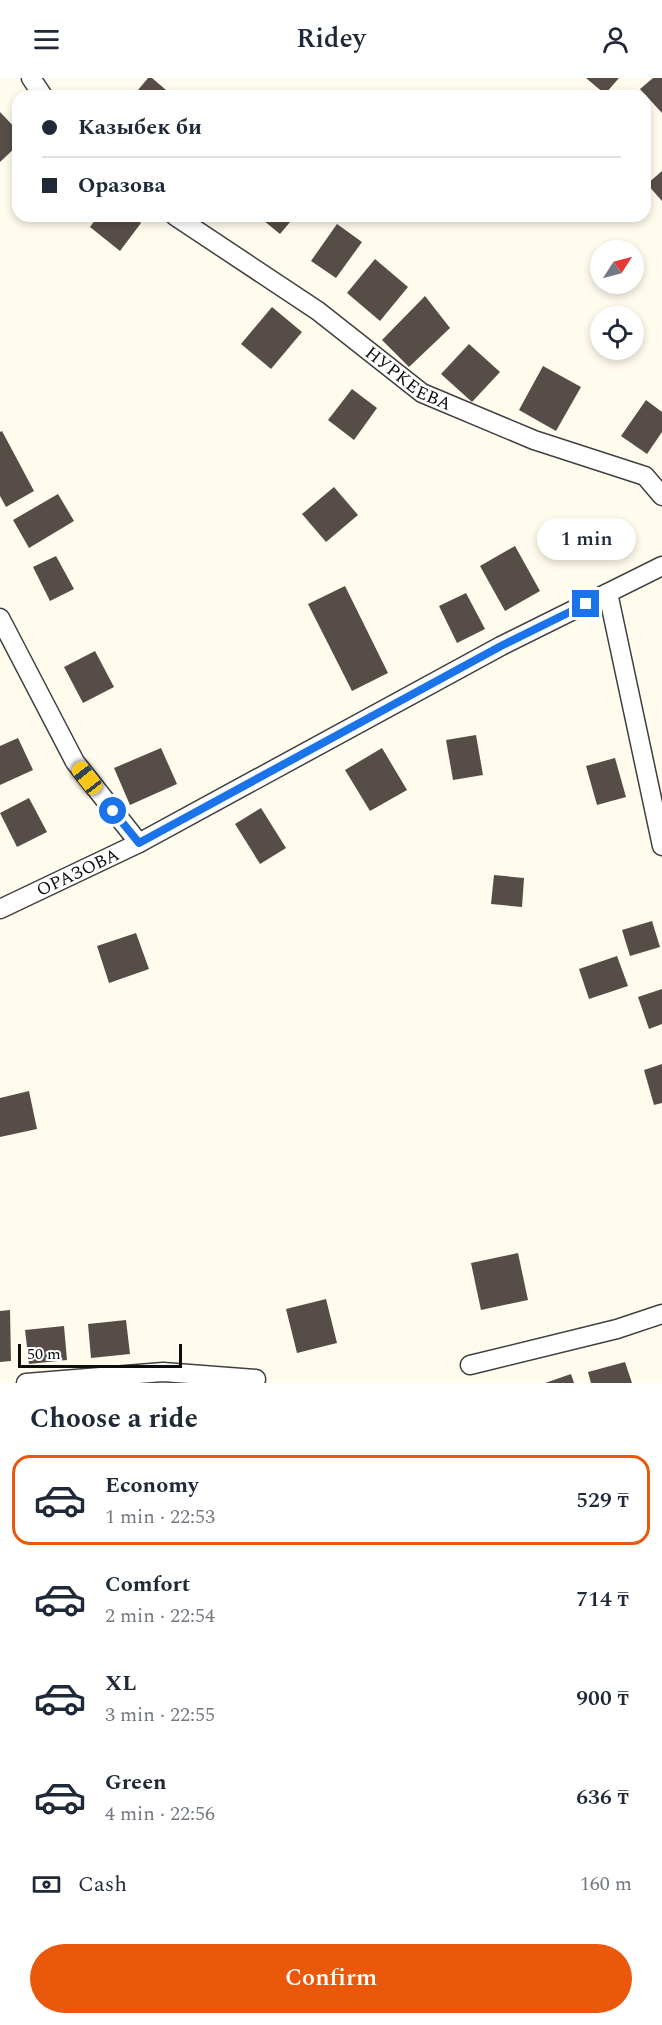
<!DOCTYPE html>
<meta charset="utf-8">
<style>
:root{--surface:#fff;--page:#f2f2f3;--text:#1f2937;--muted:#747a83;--line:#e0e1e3;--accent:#ea580c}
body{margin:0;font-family:Spectral,serif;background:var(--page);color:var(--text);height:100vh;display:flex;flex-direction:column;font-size:22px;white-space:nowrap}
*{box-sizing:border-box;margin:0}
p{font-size:20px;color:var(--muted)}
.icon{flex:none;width:33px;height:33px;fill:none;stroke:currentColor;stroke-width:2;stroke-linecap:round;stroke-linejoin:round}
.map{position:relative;height:1305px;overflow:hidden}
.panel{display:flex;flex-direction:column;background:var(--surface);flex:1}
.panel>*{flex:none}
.hud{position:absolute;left:12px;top:12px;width:639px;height:132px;border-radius:18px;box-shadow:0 3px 9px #0003;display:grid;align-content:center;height:132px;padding:0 30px;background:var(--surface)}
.needle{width:39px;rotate:54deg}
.tools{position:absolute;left:590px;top:162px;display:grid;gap:12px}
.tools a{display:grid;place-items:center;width:54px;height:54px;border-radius:50%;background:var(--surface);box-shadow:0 3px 9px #0003;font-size:30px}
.scale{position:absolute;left:18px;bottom:15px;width:164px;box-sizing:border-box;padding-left:6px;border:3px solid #0d0d0d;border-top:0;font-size:16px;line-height:21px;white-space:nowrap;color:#0d0d0d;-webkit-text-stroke:4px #fff;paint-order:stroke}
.end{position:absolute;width:27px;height:27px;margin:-14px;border:8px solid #1a73e8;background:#fff;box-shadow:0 0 0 3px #fff}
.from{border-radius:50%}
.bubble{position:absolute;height:42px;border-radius:21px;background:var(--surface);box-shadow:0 3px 9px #0003;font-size:20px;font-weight:600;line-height:42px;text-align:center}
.car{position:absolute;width:18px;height:36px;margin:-18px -9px;border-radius:8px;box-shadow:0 0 4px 2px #0007;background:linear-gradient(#f5c518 24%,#345 0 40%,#f5c518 0 76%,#345 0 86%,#f5c518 0)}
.hud b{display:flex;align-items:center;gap:21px;height:57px;font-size:22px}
.hud b+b{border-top:2px solid var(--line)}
.hud i{width:15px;height:15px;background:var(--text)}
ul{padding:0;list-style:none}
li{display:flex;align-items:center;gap:18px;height:90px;margin:0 12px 9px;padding:0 18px;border:3px solid transparent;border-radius:18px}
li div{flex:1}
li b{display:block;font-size:22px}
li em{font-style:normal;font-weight:600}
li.selected{border-color:var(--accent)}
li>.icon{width:54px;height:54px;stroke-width:1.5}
h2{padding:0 30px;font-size:27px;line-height:72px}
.pay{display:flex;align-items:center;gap:15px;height:66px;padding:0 30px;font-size:22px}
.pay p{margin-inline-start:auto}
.cta{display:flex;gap:12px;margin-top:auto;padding:12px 30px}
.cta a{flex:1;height:69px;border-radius:36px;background:var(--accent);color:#fff;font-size:24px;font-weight:600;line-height:69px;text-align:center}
header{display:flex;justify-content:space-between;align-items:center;height:78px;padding:0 30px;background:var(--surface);font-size:27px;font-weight:600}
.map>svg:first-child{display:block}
.building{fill:#574d48}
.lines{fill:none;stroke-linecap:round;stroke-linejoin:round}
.minor-casing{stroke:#404040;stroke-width:21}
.minor{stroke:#fff;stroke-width:18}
.route{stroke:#1a73e8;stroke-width:8}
.labels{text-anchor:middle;stroke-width:6;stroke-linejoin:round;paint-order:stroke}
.street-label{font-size:18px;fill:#0d0d0d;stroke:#fff}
</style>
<header><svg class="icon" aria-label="menu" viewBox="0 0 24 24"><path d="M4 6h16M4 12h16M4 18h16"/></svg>Ridey<svg class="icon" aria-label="person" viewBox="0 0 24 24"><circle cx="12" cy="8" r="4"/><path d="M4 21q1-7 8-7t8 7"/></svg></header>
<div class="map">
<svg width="662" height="1305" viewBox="0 0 662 1305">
<rect width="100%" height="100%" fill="#fffbed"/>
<g class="building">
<polygon points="148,0 152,0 173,18 133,18"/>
<polygon points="586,0 619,0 605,16"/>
<polygon points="653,0 662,0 662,35 640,11"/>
<polygon points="0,34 18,53 18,67 0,84"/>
<polygon points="662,93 662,123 647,106"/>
<polygon points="98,138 132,138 141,145 120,173 90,149"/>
<polygon points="258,138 295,138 280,156"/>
<polygon points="337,146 362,164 336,200 311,183"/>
<polygon points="375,181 408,209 380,243 347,215"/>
<polygon points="425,218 450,250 409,289 382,262"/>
<polygon points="272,229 302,254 271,291 241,266"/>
<polygon points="469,266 500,294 472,324 441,296"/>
<polygon points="543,288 581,309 556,353 519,332"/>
<polygon points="352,311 377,330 354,362 328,342"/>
<polygon points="646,322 662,334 662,354 647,376 621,358"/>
<polygon points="2,353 34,413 6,429 0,418 0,354"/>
<polygon points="334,409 358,437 326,464 302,436"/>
<polygon points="58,416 74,443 29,470 13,442"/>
<polygon points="515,468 540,513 505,533 480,488"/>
<polygon points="56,478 74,511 50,523 33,489"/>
<polygon points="345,508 388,595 352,613 308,526"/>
<polygon points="466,515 485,551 457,565 439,528"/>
<polygon points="95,573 114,609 83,625 64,589"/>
<polygon points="476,657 483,697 453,702 446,662"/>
<polygon points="18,660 33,692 0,707 0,668"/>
<polygon points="161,670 177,706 130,727 114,690"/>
<polygon points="382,670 407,712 370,733 345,692"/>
<polygon points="615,680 626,719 597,727 586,688"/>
<polygon points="29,720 47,754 17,769 0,735"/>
<polygon points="261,730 286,770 260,786 235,746"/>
<polygon points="494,797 524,800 522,829 491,826"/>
<polygon points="652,843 660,869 630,878 622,852"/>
<polygon points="136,855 149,891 109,905 97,868"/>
<polygon points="617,878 628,908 589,921 579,891"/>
<polygon points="662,911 662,946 649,951 638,919"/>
<polygon points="662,986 662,1025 654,1027 644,992"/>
<polygon points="29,1013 37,1051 0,1059 0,1020"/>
<polygon points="518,1175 528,1222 481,1232 471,1185"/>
<polygon points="326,1221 337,1265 297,1275 286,1231"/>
<polygon points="10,1232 11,1283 0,1284 0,1233"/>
<polygon points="126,1242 130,1276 91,1280 88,1246"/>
<polygon points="64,1248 67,1282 29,1286 25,1252"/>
<polygon points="625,1284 632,1305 591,1305 588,1294"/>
<polygon points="571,1296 574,1305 545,1305"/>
</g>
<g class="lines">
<defs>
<g id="minor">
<polyline points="31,0 43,18"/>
<path id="s1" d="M175 138 318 233 422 315 534 362 645 398 662 418"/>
<polyline points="608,515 662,768"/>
<polyline points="0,540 75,684 139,765"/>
<path id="s2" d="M0 831 139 765 501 568 662 488"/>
<polyline points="470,1287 617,1251 662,1236"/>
<polyline points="26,1305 163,1294 256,1301"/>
</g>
</defs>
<use href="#minor" class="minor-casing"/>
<use href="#minor" class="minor"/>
</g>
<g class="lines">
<polyline class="route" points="113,733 139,765 501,568 586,526"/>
</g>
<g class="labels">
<g class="street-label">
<text dy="6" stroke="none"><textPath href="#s1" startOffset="285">НУРКЕЕВА</textPath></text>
<text dy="6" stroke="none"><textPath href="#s2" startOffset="86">ОРАЗОВА</textPath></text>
</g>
</g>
</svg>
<div class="tools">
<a><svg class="needle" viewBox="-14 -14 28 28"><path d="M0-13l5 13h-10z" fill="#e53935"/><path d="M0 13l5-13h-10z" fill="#747a83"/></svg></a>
<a><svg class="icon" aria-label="locate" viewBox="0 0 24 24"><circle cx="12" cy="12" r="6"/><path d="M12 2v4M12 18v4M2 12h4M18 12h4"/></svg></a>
</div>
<div class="scale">50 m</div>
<i class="end from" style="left:113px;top:733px"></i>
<i class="end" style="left:586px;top:526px"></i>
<div class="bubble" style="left:537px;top:440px;width:99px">1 min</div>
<i class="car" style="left:87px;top:700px;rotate:322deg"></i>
<div class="hud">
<b><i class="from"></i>Казыбек би</b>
<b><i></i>Оразова</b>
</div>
</div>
<section class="panel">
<h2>Choose a ride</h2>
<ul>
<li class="selected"><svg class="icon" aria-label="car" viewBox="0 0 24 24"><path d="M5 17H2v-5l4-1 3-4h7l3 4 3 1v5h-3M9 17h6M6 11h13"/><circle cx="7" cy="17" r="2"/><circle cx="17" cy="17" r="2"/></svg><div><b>Economy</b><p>1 min · 22:53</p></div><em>529 ₸</em></li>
<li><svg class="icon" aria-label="car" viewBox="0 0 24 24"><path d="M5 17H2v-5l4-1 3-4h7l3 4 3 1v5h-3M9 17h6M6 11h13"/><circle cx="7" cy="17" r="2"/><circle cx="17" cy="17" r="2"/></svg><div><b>Comfort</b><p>2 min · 22:54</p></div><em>714 ₸</em></li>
<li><svg class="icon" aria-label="car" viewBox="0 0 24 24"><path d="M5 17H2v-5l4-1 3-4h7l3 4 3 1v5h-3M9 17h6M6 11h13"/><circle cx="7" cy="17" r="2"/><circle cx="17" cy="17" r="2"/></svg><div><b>XL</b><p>3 min · 22:55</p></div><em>900 ₸</em></li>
<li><svg class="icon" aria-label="car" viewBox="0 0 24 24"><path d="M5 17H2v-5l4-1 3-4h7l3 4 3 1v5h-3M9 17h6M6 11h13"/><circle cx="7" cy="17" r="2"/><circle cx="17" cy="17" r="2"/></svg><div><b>Green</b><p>4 min · 22:56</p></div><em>636 ₸</em></li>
</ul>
<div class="pay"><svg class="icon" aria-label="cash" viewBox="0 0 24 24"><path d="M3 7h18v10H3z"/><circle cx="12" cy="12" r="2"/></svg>Cash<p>160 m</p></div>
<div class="cta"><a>Confirm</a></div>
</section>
